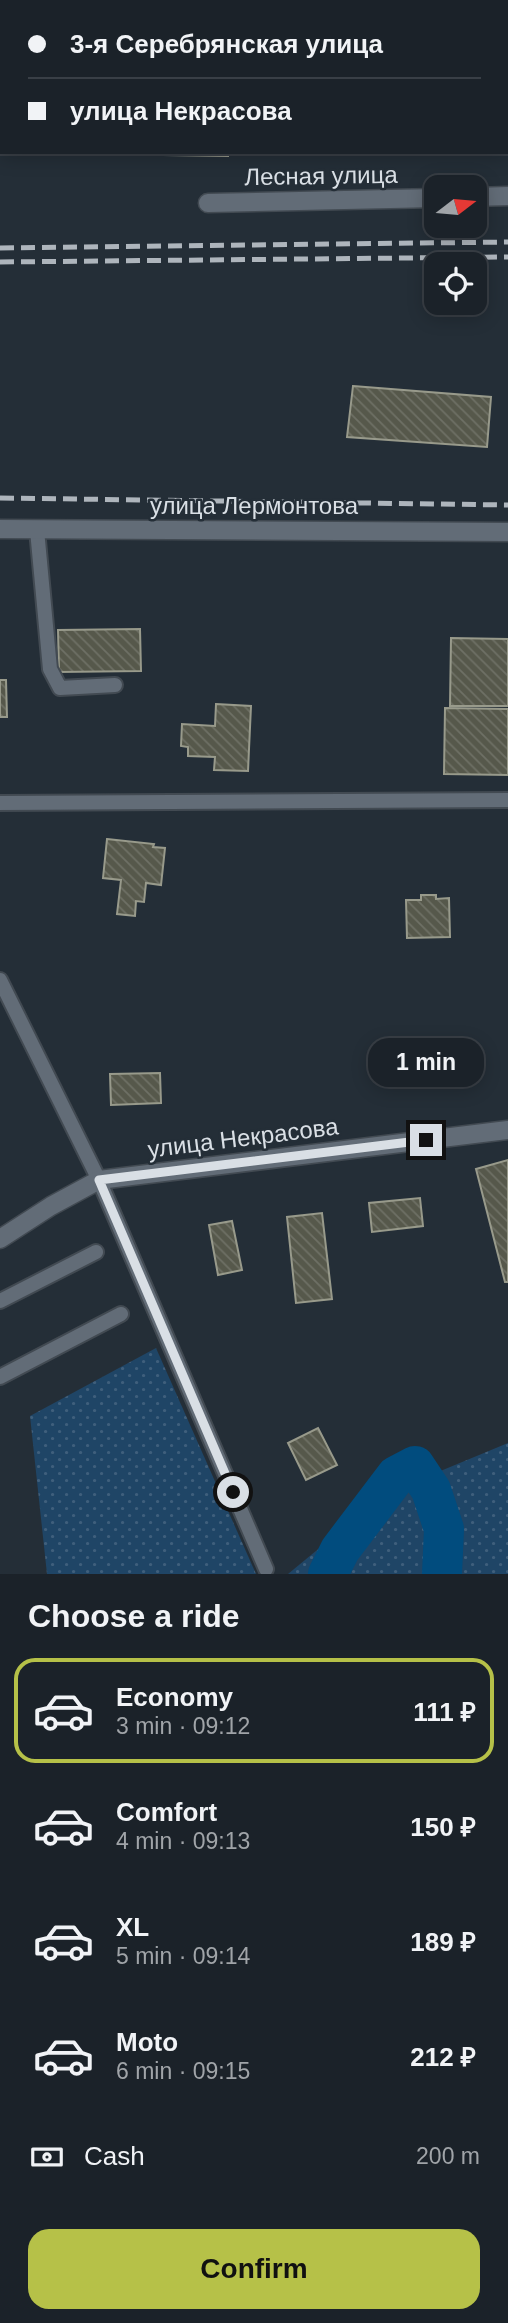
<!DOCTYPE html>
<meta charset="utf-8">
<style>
:root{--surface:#1b2229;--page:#282f35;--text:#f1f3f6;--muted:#a0a4a8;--line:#393f46;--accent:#b6c148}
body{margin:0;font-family:Helvetica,sans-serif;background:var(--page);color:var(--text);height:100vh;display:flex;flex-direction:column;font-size:26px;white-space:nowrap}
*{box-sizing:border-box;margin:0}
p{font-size:23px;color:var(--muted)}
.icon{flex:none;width:38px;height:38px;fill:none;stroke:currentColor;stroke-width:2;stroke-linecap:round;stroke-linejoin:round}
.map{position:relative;height:1574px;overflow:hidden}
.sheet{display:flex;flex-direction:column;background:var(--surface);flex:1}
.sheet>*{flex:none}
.banner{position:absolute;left:0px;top:0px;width:509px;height:154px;box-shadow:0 4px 18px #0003,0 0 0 2px var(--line);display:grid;align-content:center;height:154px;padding:0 28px;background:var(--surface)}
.needle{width:46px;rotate:74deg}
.fabs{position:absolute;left:424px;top:175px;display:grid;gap:14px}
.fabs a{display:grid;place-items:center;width:63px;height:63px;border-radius:14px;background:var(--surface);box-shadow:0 4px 18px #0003,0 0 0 2px var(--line);font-size:35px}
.end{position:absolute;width:32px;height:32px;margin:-16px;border:9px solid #d9dfe5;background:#111;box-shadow:0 0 0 4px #111}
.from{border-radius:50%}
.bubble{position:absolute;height:49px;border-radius:21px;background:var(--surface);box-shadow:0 4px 18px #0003,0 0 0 2px var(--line);font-size:23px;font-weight:600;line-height:49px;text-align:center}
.banner b{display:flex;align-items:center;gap:24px;height:66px;font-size:26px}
.banner b+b{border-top:2px solid var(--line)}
.banner i{width:18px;height:18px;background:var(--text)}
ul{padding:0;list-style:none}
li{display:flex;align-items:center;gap:21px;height:105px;margin:0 14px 10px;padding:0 14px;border:4px solid transparent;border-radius:21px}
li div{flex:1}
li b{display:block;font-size:26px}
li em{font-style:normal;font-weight:600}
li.selected{border-color:var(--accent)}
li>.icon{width:63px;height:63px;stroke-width:1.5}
h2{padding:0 28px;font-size:32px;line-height:84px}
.pay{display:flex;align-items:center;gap:18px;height:77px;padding:0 28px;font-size:26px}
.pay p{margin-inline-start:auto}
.primary-button{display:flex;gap:14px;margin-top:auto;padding:14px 28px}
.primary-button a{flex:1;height:80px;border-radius:21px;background:var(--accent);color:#111;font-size:28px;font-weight:600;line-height:80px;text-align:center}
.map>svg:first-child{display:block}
.grass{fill:url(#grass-dots)}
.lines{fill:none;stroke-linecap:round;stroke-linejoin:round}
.river{stroke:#014c7e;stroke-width:40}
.building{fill:url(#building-back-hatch);stroke:#989a8b;stroke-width:2}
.service-casing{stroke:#424a52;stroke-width:18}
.minor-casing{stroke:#424a52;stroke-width:21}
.service{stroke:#626c77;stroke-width:14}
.minor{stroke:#626c77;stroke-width:18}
.rail{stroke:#aeb5bc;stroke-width:5;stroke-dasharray:14 7;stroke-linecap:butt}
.route{stroke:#d9dfe5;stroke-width:9}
.labels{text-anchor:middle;stroke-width:5;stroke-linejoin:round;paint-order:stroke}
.street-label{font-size:24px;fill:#d9dfe5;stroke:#242e37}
</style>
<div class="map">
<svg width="508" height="1574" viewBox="0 0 508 1574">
<defs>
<pattern id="grass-dots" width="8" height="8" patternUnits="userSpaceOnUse" patternTransform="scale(1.75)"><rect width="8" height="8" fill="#1f4566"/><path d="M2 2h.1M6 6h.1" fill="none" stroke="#3f5f7c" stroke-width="1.8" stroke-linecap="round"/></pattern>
<pattern id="building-back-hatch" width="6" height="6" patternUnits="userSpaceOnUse" patternTransform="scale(1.75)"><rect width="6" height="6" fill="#56584b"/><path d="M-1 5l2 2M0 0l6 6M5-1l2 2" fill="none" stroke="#6e7065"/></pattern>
</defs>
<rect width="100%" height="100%" fill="#242e37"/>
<g class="grass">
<polygon points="156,1348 256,1574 47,1574 30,1416"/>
<polygon points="508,1443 508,1574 288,1574 385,1494"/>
</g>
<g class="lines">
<polyline class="river" points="328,1574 340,1550 396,1476 415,1466 431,1490 444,1529 442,1574"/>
</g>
<g class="building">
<polygon points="164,152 228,152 228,156 164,155"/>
<polygon points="353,386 491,397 487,447 347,437"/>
<polygon points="140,629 141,671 59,672 58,630"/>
<polygon points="451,638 508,639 508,706 450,706"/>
<polygon points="0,680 6,680 7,717 0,717"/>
<polygon points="216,704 251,706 248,771 214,770 215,757 188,756 188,747 181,746 182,724 215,726"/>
<polygon points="445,708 508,709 508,775 444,774"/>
<polygon points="107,839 154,844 153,847 165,848 161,885 146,883 144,902 136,901 135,916 117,914 121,880 103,878"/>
<polygon points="421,895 436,895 436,899 449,898 450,937 407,938 406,900 421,900"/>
<polygon points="160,1073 161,1103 111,1105 110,1074"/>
<polygon points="508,1160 508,1282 505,1282 476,1169"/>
<polygon points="420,1198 423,1226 372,1232 369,1203"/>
<polygon points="322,1213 332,1299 296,1303 287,1217"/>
<polygon points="232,1221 242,1270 218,1275 209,1225"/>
<polygon points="318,1428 337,1465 306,1480 288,1443"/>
</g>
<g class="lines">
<defs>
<g id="service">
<polyline points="37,530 50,669 60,688 115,685"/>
<polyline points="0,803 508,800"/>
<polyline points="0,980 99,1180 266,1569"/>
<polyline points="0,1301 96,1252"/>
<polyline points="0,1377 121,1314"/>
</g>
<g id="minor">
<polyline points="474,197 508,196"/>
<polyline points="208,203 436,198"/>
<polyline points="0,529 508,532"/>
<polyline points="0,1239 51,1206 99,1180 508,1130"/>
</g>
</defs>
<use href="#service" class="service-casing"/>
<use href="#minor" class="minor-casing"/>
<use href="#service" class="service"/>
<use href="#minor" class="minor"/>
<g class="rail">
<polyline points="0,248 508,242"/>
<polyline points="0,262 508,257"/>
<polyline points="0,498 508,505"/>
</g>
</g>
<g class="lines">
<polyline class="route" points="233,1492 99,1180 426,1140"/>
</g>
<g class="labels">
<g class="street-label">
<text transform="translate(321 176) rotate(-1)" y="8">Лесная улица</text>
<text x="254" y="514">улица Лермонтова</text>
<text transform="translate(243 1138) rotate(-7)" y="8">улица Некрасова</text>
</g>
</g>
</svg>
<div class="fabs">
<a><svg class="needle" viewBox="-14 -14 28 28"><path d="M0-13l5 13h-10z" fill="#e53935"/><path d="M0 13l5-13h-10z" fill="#a0a4a8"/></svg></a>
<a><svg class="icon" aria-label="locate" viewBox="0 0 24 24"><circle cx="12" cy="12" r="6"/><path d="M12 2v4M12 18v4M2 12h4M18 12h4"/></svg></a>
</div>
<i class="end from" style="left:233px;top:1492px"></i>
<i class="end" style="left:426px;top:1140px"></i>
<div class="bubble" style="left:368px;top:1038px;width:116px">1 min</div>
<div class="banner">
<b><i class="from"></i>3-я Серебрянская улица</b>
<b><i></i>улица Некрасова</b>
</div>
</div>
<section class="sheet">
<h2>Choose a ride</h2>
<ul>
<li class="selected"><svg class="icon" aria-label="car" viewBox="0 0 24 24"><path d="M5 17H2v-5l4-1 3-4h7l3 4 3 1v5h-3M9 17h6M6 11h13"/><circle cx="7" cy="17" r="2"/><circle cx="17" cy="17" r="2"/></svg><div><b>Economy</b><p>3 min · 09:12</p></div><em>111 ₽</em></li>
<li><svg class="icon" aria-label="car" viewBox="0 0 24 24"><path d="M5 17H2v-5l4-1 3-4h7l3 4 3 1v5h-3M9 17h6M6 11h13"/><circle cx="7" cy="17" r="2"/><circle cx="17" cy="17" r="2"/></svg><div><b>Comfort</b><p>4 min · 09:13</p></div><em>150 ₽</em></li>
<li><svg class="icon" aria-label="car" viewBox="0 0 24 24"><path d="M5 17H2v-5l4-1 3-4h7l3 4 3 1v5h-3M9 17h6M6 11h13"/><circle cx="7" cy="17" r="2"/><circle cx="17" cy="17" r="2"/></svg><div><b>XL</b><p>5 min · 09:14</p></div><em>189 ₽</em></li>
<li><svg class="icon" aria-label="car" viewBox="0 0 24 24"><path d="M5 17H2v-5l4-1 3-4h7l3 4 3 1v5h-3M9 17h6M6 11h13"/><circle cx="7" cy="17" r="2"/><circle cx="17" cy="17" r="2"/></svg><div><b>Moto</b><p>6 min · 09:15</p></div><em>212 ₽</em></li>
</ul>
<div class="pay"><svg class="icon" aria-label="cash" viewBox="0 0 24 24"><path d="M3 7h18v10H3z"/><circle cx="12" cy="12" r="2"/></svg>Cash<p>200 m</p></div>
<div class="primary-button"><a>Confirm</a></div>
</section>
